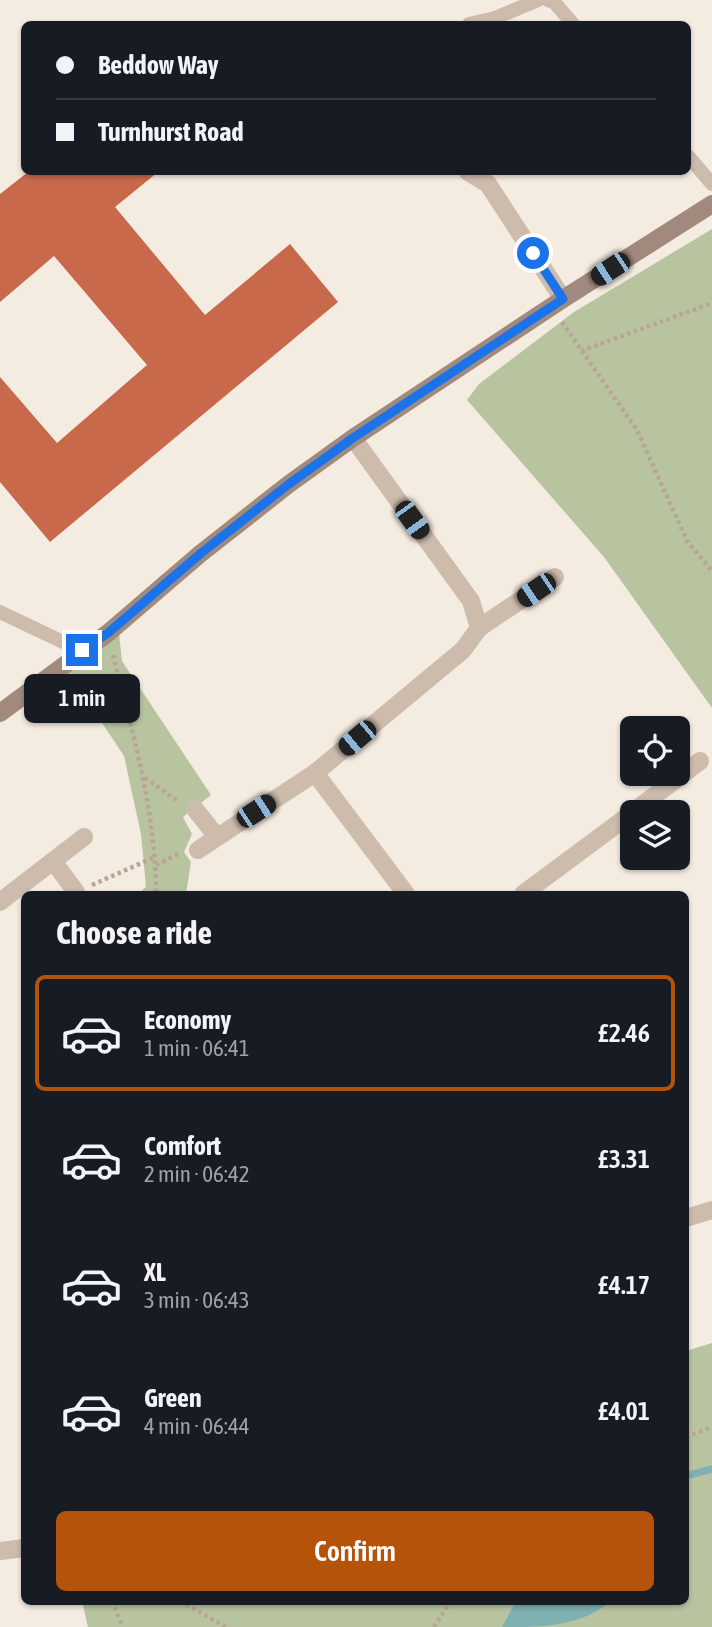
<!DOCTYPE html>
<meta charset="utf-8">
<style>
:root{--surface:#171b24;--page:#20242c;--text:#f1f3f6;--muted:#9ea1a6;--line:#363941;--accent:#b45309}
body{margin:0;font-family:"Asap Condensed",sans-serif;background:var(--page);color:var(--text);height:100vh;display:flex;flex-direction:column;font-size:26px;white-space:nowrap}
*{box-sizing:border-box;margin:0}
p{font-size:23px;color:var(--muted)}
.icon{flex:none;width:38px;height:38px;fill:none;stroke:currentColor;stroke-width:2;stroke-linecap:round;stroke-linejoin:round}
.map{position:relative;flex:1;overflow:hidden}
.side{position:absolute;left:21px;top:891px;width:668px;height:714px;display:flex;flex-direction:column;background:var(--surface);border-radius:10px;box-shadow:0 2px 5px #0004}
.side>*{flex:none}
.banner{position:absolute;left:21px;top:21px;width:670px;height:154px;border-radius:10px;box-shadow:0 2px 5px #0004;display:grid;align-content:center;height:154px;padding:0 35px;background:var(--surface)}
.fabs{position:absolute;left:620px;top:716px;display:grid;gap:14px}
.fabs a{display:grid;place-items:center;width:70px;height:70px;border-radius:10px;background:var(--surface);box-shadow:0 2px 5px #0004;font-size:35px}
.end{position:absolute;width:32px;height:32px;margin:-16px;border:9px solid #1a73e8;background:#fff;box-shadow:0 0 0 4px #fff}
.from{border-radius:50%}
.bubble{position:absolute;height:49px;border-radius:10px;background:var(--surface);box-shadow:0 2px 5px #0004;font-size:23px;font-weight:600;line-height:49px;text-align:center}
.car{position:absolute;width:21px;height:42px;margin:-21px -10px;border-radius:9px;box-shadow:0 0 5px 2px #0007;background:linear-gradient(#222 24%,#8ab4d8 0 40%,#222 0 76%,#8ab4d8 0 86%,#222 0)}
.banner b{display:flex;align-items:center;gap:24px;height:66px;font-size:26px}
.banner b+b{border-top:2px solid var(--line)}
.banner i{width:18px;height:18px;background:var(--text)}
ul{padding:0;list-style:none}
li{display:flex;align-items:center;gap:21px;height:116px;margin:0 14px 10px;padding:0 21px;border:4px solid transparent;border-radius:10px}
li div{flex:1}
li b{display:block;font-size:26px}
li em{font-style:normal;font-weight:600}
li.current{border-color:var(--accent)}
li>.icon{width:63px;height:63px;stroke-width:1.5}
h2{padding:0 35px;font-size:32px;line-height:84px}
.button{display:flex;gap:14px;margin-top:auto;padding:14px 35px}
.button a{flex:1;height:80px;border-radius:10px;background:var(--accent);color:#fff;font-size:28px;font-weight:600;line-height:80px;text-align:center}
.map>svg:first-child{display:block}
.green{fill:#b8c4a0}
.water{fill:#7fb0b2}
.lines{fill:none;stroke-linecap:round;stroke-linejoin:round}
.stream{stroke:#7fb0b2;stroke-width:7}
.building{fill:#c8694b}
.path{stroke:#b9a596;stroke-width:4.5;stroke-dasharray:3.5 3.5;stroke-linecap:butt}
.lane{stroke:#cdbbac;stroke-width:14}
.street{stroke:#cdbbac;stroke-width:18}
.secondary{stroke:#a18a7d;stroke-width:18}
.route{stroke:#1a73e8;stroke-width:9}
</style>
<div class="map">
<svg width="712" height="1627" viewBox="0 0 712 1627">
<rect width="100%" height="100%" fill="#f4ebe1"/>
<g class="green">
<polygon points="712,229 712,708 604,557 467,400 479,384 574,312"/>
<polygon points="118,625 122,661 211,795 183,817 192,834 184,852 191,862 186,894 138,894 146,887 141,834 124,756 64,665"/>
<polygon points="712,1343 712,1627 88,1627 82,1601 686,1601 686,1351"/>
</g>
<path class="water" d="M516 1601H611C580 1627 543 1627 502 1627Z"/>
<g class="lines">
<polyline class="stream" points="686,1476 712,1469"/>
</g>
<polygon class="building" points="28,172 158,172 115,207 205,315 290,244 338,302 50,542 0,482 0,377 57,443 147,365 54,256 0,302 0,194"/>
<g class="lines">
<g class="path">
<polyline points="562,322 637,430 687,541 712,571"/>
<polyline points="581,351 712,303"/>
<path d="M113 655C133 734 156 812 156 894"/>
<polyline points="145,778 178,801"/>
<polyline points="156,865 180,853"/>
<polyline points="92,885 155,857"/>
<polyline points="686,1437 712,1427"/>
<polyline points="112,1601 123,1627"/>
<polyline points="180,1601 226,1627"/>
<polyline points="434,1627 451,1601"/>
</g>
<g class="lane">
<polyline points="548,0 554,2 573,24"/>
<polyline points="469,24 495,18 538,0"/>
<polyline points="688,156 712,184"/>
<polyline points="0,612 82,651"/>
</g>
<g class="street">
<polyline points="468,172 488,184 563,299"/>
<polyline points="353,438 471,601 479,628 463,650 315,773 406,894"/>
<polyline points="479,628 555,577"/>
<polyline points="195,809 217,837"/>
<polyline points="633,812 700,761"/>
<polyline points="198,850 315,773"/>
<polyline points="53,861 76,892"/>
<polyline points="523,894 632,813"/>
<polyline points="0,902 84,837"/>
<polyline points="686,1218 712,1210"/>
<polyline points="0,1551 24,1548"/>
</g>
<polyline class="secondary" points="0,713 108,633 200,554 289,484 353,438 563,299 712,204"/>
</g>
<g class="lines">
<polyline class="route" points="82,650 108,633 200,554 289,484 353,438 563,299 533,253"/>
</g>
</svg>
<div class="fabs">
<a><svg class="icon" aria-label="locate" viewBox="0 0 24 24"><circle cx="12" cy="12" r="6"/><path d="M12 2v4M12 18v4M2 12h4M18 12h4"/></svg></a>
<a><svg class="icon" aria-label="layers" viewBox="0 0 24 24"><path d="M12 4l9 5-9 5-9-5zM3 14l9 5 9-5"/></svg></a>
</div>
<i class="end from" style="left:533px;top:253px"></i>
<i class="end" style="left:82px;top:650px"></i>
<div class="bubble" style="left:24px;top:674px;width:116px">1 min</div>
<i class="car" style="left:610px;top:269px;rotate:237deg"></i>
<i class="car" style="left:412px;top:520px;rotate:144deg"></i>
<i class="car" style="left:536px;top:590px;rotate:236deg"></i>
<i class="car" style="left:357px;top:738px;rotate:230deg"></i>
<i class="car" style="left:256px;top:811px;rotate:57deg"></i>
<div class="banner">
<b><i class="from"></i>Beddow Way</b>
<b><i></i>Turnhurst Road</b>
</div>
<section class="side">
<h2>Choose a ride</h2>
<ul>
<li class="current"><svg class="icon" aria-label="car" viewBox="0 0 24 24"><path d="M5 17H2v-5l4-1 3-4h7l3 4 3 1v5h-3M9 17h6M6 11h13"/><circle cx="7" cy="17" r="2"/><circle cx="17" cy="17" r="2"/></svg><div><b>Economy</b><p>1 min · 06:41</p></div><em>£2.46</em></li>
<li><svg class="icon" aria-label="car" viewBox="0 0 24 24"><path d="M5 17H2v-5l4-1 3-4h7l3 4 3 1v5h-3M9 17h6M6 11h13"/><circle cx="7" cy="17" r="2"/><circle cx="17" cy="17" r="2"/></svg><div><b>Comfort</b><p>2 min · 06:42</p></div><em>£3.31</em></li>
<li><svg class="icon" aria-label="car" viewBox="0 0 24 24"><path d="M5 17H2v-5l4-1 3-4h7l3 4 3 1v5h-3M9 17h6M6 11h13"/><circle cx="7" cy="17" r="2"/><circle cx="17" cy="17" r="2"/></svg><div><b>XL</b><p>3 min · 06:43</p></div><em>£4.17</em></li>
<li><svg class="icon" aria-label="car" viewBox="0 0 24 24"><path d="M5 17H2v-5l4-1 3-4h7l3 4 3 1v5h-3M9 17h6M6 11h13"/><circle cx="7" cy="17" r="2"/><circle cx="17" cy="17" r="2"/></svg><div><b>Green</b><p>4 min · 06:44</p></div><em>£4.01</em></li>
</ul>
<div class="button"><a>Confirm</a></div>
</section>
</div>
